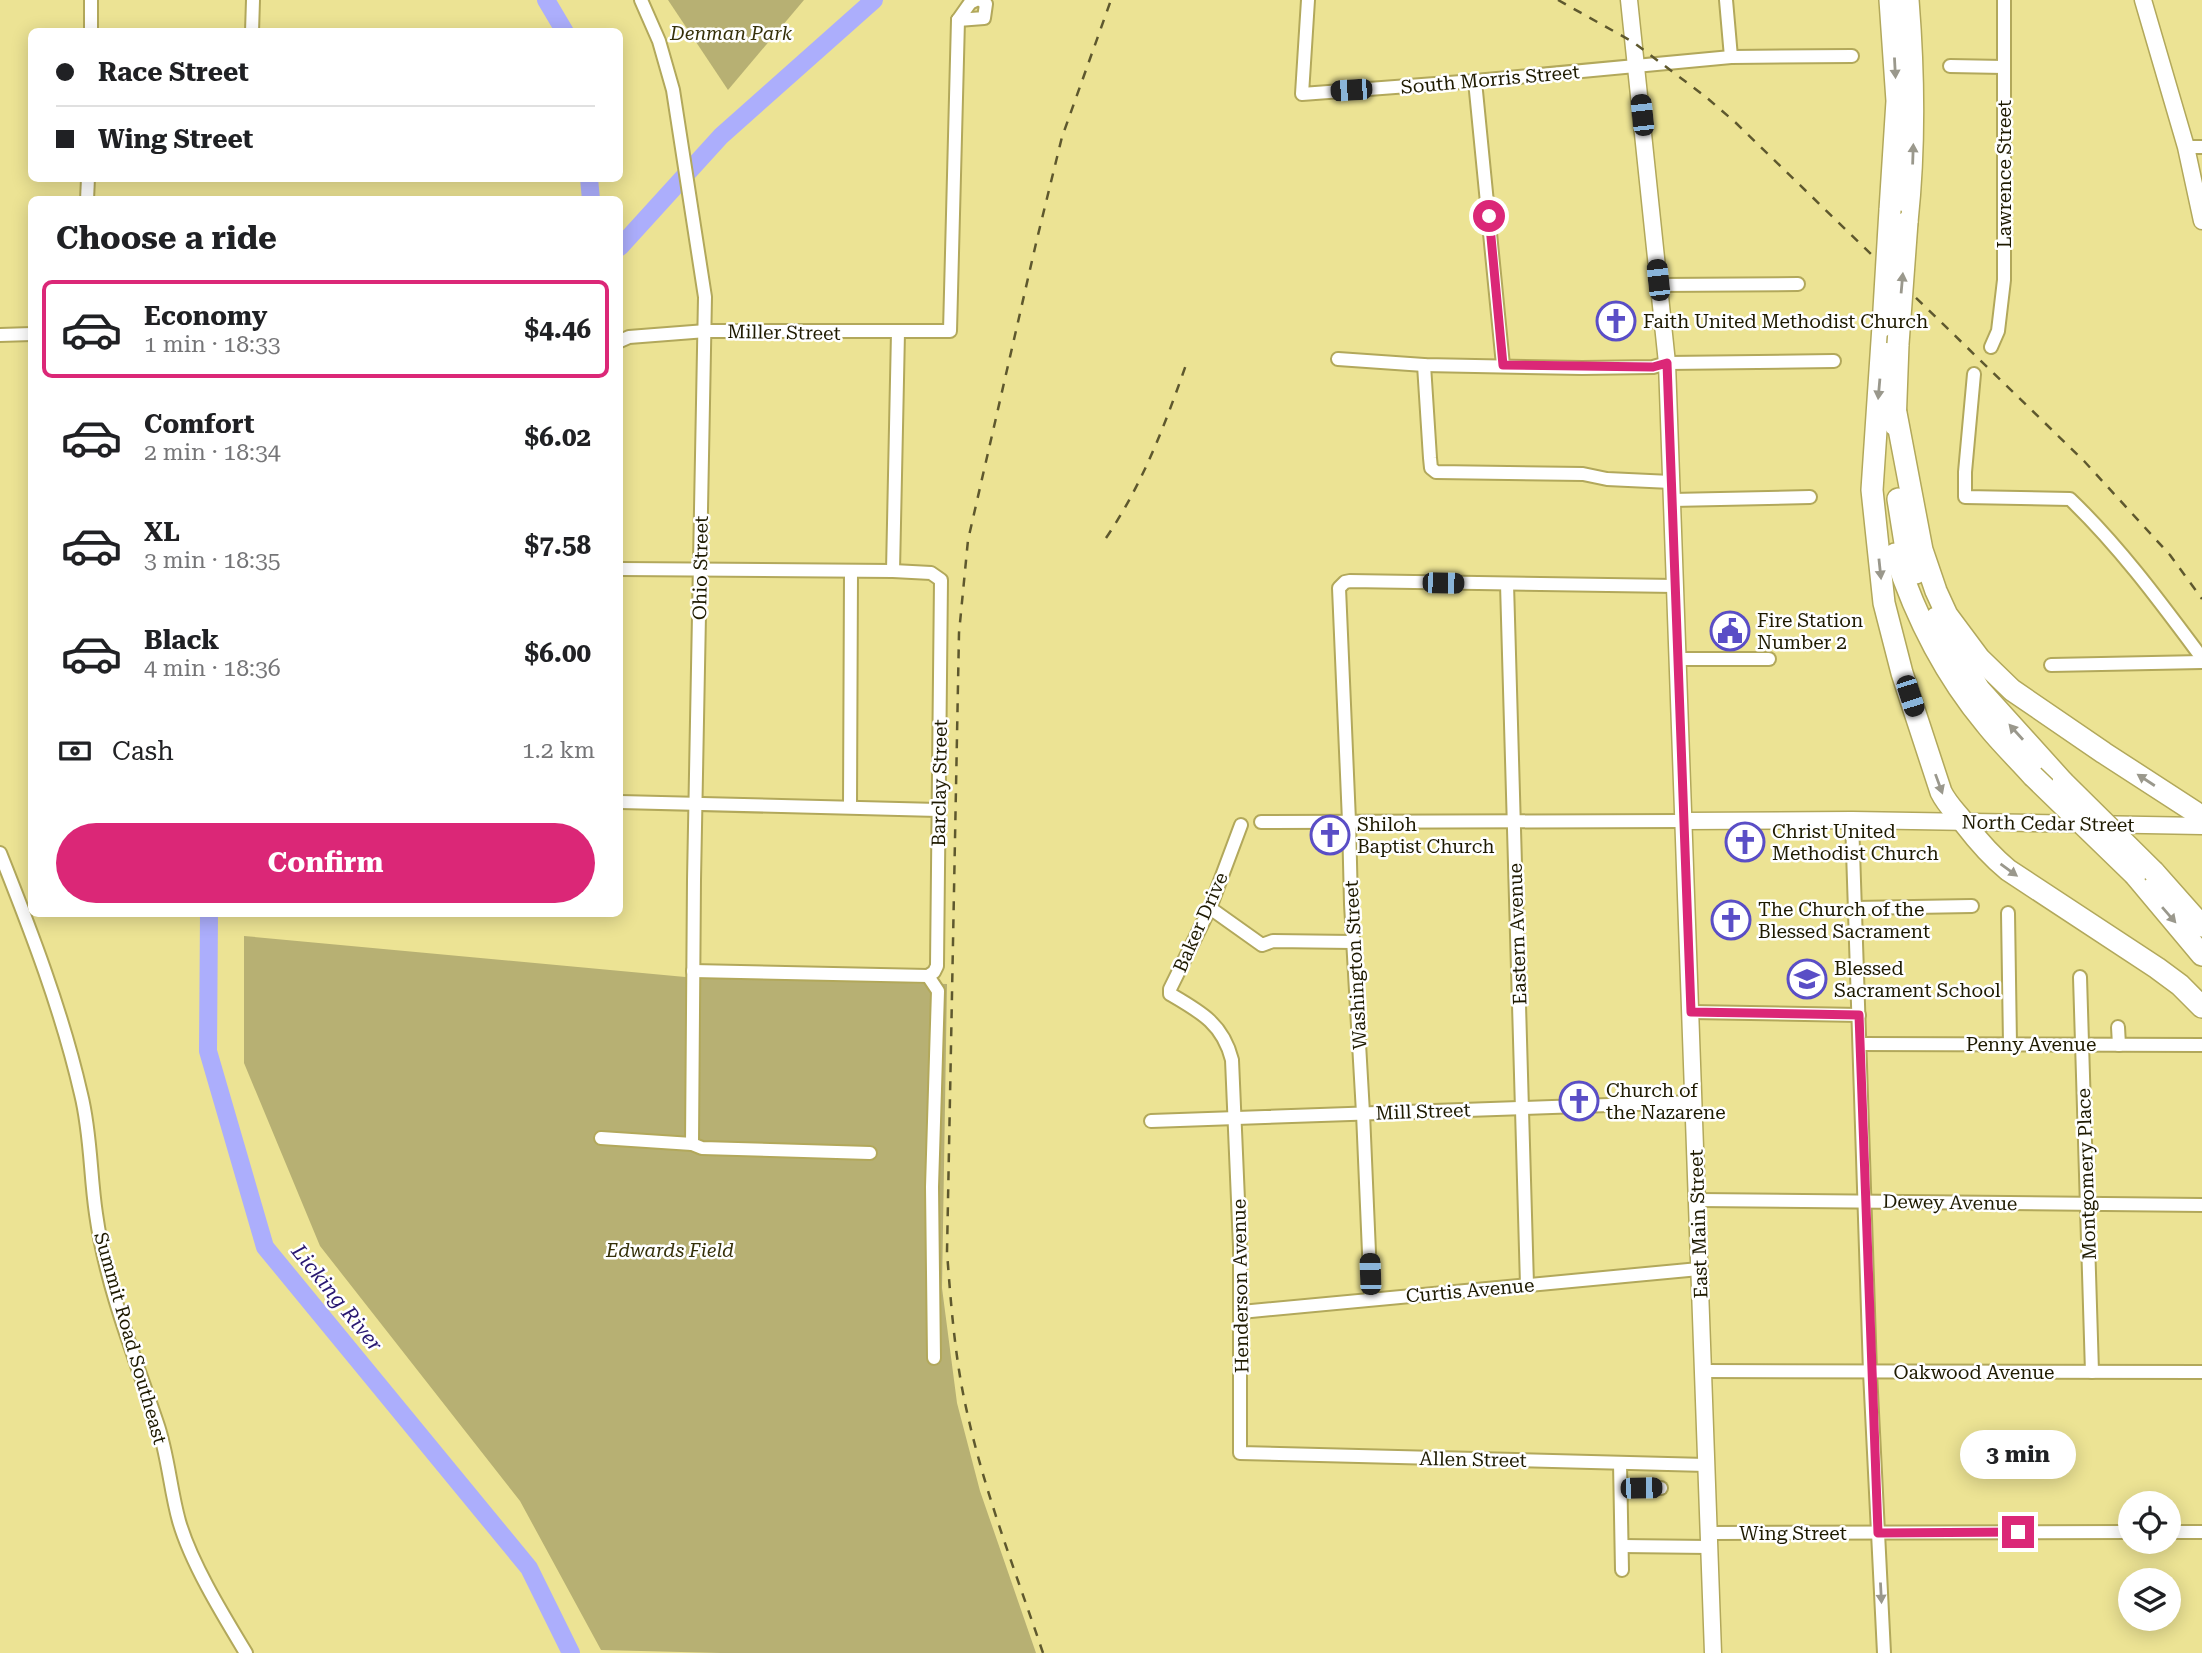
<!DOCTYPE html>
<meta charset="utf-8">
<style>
:root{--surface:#fff;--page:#f6f6f6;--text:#202124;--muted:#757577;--line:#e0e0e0;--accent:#db2777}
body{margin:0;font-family:"Roboto Serif",serif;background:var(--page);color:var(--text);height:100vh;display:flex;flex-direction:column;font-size:26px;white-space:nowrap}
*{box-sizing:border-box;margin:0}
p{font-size:23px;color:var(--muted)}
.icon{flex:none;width:38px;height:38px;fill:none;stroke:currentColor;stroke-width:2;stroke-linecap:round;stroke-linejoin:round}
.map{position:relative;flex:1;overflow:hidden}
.panel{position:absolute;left:28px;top:196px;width:595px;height:721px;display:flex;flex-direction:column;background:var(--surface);border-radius:10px;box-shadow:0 4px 18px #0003}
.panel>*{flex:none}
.hud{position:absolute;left:28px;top:28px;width:595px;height:154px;border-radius:10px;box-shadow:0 4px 18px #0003;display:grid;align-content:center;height:154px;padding:0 28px;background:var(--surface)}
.fabs{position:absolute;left:2118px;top:1491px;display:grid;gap:14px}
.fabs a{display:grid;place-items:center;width:63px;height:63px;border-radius:50%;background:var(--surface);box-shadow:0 4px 18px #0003;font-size:35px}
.end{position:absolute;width:32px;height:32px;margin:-16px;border:9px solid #db2777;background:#fff;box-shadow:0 0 0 4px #fff}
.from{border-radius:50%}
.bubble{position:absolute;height:49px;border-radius:24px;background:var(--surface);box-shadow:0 4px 18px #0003;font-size:23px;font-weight:700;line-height:49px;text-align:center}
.car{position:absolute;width:21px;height:42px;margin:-21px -10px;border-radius:9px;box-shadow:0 0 5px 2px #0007;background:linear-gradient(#222 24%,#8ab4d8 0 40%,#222 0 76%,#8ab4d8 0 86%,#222 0)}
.hud b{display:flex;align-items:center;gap:24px;height:66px;font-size:26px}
.hud b+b{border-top:2px solid var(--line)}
.hud i{width:18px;height:18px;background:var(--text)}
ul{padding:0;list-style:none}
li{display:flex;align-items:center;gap:21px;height:98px;margin:0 14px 10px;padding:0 14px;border:4px solid transparent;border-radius:10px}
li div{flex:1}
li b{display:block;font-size:26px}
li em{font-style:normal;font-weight:700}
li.on{border-color:var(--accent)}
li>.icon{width:63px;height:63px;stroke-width:1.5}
h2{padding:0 28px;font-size:32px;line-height:84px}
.pay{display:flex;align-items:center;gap:18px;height:77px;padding:0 28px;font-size:26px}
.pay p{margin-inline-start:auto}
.cta{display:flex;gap:14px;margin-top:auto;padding:14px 28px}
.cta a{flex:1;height:80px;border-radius:42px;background:var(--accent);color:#fff;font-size:28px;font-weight:700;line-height:80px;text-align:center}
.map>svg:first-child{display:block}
.green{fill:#b7b073}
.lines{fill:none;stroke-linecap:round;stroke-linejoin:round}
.river{stroke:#acaefc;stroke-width:18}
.street-casing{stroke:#b2a85b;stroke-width:16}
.secondary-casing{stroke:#b2a85b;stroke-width:19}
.highway-casing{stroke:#b2a85b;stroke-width:24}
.street{stroke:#fff;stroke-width:12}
.secondary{stroke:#fff;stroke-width:16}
.highway{stroke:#fff;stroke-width:21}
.rail{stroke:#5e582e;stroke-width:2.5;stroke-dasharray:9 9;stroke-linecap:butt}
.highway-bridge-casing{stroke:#b2a85b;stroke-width:24;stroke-linecap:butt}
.highway-bridge{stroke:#fff;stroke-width:21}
.oneway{fill:#9a988c}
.route{stroke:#db2777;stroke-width:9}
.labels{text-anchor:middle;stroke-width:5;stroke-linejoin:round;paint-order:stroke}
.park-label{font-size:19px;font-style:italic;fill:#353009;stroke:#fff}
.street-label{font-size:19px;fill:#1e1a00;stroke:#fff}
.poi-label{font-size:19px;fill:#1e1a00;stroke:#fff;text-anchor:start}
.water-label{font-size:21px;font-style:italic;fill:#291871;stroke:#fff}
</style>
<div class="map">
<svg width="2202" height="1653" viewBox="0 0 2202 1653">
<rect width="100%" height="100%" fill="#ece394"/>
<g class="green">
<polygon points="668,0 804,0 728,90"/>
<polygon points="244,936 696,978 947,984 942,1288 957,1403 980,1491 1036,1653 721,1653 601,1650 520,1501 320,1246 244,1063"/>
</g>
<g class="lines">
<g class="river">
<polyline points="546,0 565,32"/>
<polyline points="589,178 591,200"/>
<polyline points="620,247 721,136 874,0"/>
<polyline points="209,914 208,1051 265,1247 529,1568 571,1653"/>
</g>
<defs>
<g id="street">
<polyline points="641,0 659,41 673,90 705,297 694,880 692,1144"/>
<polyline points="1308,0 1302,94 1475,81 1731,57 1852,56"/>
<polyline points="1726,0 1731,57"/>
<polyline points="958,20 984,18 986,4 981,0"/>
<polyline points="958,20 970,3 976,0"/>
<polyline points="91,32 91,0"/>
<polyline points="252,32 253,0"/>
<polyline points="1950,66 2004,67"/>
<polyline points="1475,81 1503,365"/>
<polyline points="2186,147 2202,147"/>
<polyline points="87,200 88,178"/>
<polyline points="1659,285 1798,284"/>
<polyline points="0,335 32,334"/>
<polyline points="620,341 629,337 706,331 950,331 958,20"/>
<polyline points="1991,347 1998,331 2004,280 2004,0"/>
<polyline points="1338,359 1424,365 1582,368 1653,367 1667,363 1834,361"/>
<polyline points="1424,365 1430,458 1431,468 1436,472 1583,474 1607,479 1671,482"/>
<path d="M1974 374 1965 472V497L2070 499C2120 547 2161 603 2202 658"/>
<polyline points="1672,500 1810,497"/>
<polyline points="620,569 893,571 931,573 941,580 937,966 934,972 928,976"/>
<polyline points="893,571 898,332"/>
<polyline points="1507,584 1527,1285"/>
<polyline points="1678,659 1769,659"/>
<polyline points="2051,665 2202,662"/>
<polyline points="620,802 938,810"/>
<polyline points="850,807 851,572"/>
<polyline points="1852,820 1870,1372 1884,1653"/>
<polyline points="1261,822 1684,821"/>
<path d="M1241 825 1210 908 1170 989V994C1201 1012 1223 1024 1232 1060L1240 1247V1453L1706 1465"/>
<path d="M0 853C31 931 62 1011 81 1094 91 1134 90 1174 96 1214 106 1286 134 1355 157 1423 168 1454 170 1489 179 1521 191 1563 223 1615 246 1653"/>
<polyline points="1210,908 1262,945 1273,941 1352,942"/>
<polyline points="1855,908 1972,906"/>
<polyline points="2008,913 2010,1044"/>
<polyline points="693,971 928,976"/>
<polyline points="928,976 938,991 932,1187 934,1358"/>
<polyline points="2080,977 2092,1372"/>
<polyline points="1691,1012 1859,1015"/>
<polyline points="2118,1027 2119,1045"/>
<polyline points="1860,1044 2202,1045"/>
<polyline points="1151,1121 1694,1102"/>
<polyline points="601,1138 692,1144 702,1148 870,1153"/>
<polyline points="1698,1200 2202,1205"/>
<polyline points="1371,1299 1363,1113 1351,904 1349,821 1339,588 1345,582 1350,581 1675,586"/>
<polyline points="1241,1312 1699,1269"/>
<polyline points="1703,1371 2202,1372"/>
<polyline points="1620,1463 1622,1570"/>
<polyline points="1621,1488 1661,1488"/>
<polyline points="2168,1532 2202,1532"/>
<polyline points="1709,1533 2130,1532"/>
<polyline points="1622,1546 1709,1547"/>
</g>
<g id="secondary">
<polyline points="1629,0 1667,363 1713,1653"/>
<polyline points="2143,0 2186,147 2202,221"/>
<polyline points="1684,821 1852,820 2202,826"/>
</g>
<g id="highway">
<polyline points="1890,0 1897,101 1890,210"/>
<path d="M1907 222C1915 147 1914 75 1908 0"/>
<path d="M1883 326 1872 490 1884 603 1902 673 1941 792C1948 806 1956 812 1965 824 1978 841 1991 856 2008 870L2157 968 2180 985 2202 1007"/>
<polyline points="1896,413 1922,550 1936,591 1947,615 1979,658 2012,690 2104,753 2195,812 2202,819"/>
<polyline points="1895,425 1898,344"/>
<polyline points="1898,499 1905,543 1916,573"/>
<path d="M1895 554C1915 615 1945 675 1986 724 2000 742 2018 759 2033 776"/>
<polyline points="1936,618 1979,689 2063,782"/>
<polyline points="2154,872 2202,926"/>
<polyline points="2135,875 2202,955"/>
</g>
</defs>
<use href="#street" class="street-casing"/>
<use href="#secondary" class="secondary-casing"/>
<use href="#highway" class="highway-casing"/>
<use href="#street" class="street"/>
<use href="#secondary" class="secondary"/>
<use href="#highway" class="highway"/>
<g class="rail">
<polyline points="1558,0 1633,42 1706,97 1736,123 2084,461 2170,555 2202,599"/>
<path d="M1106 538C1144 482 1166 422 1188 359"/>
<path d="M1043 1653C1016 1573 985 1494 967 1412 955 1360 951 1305 947 1252L959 633 968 540 1037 239 1062 137 1111 0"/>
</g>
<defs>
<g id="highway-bridge">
<polyline points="1883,326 1890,210"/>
<polyline points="1898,344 1907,222"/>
<polyline points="2033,776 2135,875"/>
<polyline points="2063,782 2154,872"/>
</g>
</defs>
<use href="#highway-bridge" class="highway-bridge-casing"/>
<use href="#highway-bridge" class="highway-bridge"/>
</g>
<defs><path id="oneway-solid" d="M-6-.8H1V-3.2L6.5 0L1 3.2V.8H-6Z" transform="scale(1.75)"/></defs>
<g class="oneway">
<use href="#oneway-solid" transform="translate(1895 68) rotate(87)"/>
<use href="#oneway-solid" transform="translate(1913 154) rotate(-88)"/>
<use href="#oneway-solid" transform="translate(1902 283) rotate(-85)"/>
<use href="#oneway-solid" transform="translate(1879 389) rotate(95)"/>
<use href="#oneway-solid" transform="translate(1880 569) rotate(84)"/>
<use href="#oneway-solid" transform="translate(2016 732) rotate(-132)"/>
<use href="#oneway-solid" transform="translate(2146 780) rotate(-147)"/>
<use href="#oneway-solid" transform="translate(1939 784) rotate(70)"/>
<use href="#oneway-solid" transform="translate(2009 870) rotate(36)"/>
<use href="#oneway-solid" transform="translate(2169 915) rotate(49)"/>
<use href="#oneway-solid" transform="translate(1881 1593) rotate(87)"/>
</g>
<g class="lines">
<polyline class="route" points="1489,216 1503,365 1653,367 1667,363 1691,1012 1859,1015 1878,1533 2018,1532"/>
</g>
<defs>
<symbol id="church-ring" viewBox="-11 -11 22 22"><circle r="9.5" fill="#fff" stroke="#5a4ec6" stroke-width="1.5"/><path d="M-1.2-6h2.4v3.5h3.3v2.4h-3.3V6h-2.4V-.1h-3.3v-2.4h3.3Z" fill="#5a4ec6"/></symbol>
<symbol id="civic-ring" viewBox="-11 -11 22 22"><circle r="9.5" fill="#fff" stroke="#5a4ec6" stroke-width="1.5"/><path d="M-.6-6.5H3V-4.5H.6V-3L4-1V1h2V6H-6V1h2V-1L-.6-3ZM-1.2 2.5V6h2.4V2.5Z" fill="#5a4ec6"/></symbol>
<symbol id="school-ring" viewBox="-11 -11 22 22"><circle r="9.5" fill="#fff" stroke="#5a4ec6" stroke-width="1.5"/><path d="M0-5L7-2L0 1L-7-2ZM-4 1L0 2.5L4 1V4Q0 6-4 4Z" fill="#5a4ec6"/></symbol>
</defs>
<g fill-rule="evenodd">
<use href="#church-ring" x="1594" y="299" width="44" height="44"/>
<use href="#civic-ring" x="1708" y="609" width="44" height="44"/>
<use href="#church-ring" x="1308" y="813" width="44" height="44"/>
<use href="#church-ring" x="1723" y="820" width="44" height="44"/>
<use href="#church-ring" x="1709" y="898" width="44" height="44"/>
<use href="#school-ring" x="1785" y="957" width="44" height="44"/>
<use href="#church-ring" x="1557" y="1079" width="44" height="44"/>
</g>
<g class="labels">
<g class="park-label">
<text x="731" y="40">Denman Park</text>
<text x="670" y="1257">Edwards Field</text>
</g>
<g class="street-label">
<text transform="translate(1490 79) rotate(-5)" y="7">South Morris Street</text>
<text transform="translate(2004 174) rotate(-90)" y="7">Lawrence Street</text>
<text transform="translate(784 332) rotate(1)" y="7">Miller Street</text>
<text transform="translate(700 568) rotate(-89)" y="7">Ohio Street</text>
<text transform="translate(939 783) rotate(-89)" y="7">Barclay Street</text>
<text transform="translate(2048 823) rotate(1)" y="7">North Cedar Street</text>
<text transform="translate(1200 922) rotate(-66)" y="7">Baker Drive</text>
<text transform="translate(1517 934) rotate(-92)" y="7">Eastern Avenue</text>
<text transform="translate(1355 965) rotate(-93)" y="7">Washington Street</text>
<text x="2031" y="1051">Penny Avenue</text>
<text transform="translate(1423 1111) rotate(-2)" y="7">Mill Street</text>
<text transform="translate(2086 1174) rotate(-92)" y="7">Montgomery Place</text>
<text transform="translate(1950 1202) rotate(1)" y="7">Dewey Avenue</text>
<text transform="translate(1698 1224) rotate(-92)" y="7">East Main Street</text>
<text transform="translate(1240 1286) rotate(-91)" y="7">Henderson Avenue</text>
<text transform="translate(1470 1290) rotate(-5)" y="7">Curtis Avenue</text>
<text transform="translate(131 1338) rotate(74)" y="7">Summit Road Southeast</text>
<text x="1974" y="1379">Oakwood Avenue</text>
<text transform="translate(1473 1459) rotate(1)" y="7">Allen Street</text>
<text x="1793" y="1540">Wing Street</text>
</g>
<g class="poi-label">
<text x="1643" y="328">Faith United Methodist Church</text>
<text x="1757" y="627">Fire Station<tspan x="1757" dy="22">Number 2</tspan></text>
<text x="1357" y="831">Shiloh<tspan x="1357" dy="22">Baptist Church</tspan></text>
<text x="1772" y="838">Christ United<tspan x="1772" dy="22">Methodist Church</tspan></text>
<text x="1758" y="916">The Church of the<tspan x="1758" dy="22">Blessed Sacrament</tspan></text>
<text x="1834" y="975">Blessed<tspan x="1834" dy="22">Sacrament School</tspan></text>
<text x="1606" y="1097">Church of<tspan x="1606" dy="22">the Nazarene</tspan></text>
</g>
<g class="water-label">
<text transform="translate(337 1298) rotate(51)" y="7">Licking River</text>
</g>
</g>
</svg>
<div class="fabs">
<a><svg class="icon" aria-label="locate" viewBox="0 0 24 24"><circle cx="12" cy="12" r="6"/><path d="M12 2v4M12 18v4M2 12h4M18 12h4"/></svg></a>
<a><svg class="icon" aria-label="layers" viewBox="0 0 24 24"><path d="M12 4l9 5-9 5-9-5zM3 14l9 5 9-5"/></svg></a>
</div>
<i class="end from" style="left:1489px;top:216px"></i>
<i class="end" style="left:2018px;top:1532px"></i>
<div class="bubble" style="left:1960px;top:1430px;width:116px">3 min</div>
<i class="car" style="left:1351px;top:90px;rotate:266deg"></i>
<i class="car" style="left:1642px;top:115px;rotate:354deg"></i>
<i class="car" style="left:1658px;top:280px;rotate:354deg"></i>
<i class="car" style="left:1443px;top:583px;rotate:91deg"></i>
<i class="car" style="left:1910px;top:696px;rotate:162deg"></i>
<i class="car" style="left:1370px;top:1274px;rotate:358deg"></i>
<i class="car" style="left:1641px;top:1488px;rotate:89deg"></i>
<div class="hud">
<b><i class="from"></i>Race Street</b>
<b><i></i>Wing Street</b>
</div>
<section class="panel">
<h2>Choose a ride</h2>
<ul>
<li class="on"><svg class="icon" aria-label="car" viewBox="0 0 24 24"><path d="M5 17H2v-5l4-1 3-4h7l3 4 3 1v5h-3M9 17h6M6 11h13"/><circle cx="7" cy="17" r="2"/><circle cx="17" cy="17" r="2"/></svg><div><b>Economy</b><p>1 min · 18:33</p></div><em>$4.46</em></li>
<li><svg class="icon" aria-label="car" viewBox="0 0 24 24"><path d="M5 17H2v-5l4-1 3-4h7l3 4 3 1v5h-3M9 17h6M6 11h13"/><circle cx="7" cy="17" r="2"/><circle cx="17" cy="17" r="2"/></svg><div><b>Comfort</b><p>2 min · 18:34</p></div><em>$6.02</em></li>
<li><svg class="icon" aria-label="car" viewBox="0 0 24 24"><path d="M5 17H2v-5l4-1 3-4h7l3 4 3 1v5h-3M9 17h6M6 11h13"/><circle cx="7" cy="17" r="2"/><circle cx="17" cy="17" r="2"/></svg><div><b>XL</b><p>3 min · 18:35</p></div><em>$7.58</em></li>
<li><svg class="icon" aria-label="car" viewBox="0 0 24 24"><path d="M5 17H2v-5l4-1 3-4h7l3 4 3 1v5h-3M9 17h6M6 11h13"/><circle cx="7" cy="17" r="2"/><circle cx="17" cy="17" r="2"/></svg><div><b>Black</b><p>4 min · 18:36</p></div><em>$6.00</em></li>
</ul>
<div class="pay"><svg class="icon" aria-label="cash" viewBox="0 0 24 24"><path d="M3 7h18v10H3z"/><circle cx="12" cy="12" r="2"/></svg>Cash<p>1.2 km</p></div>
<div class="cta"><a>Confirm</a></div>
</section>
</div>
